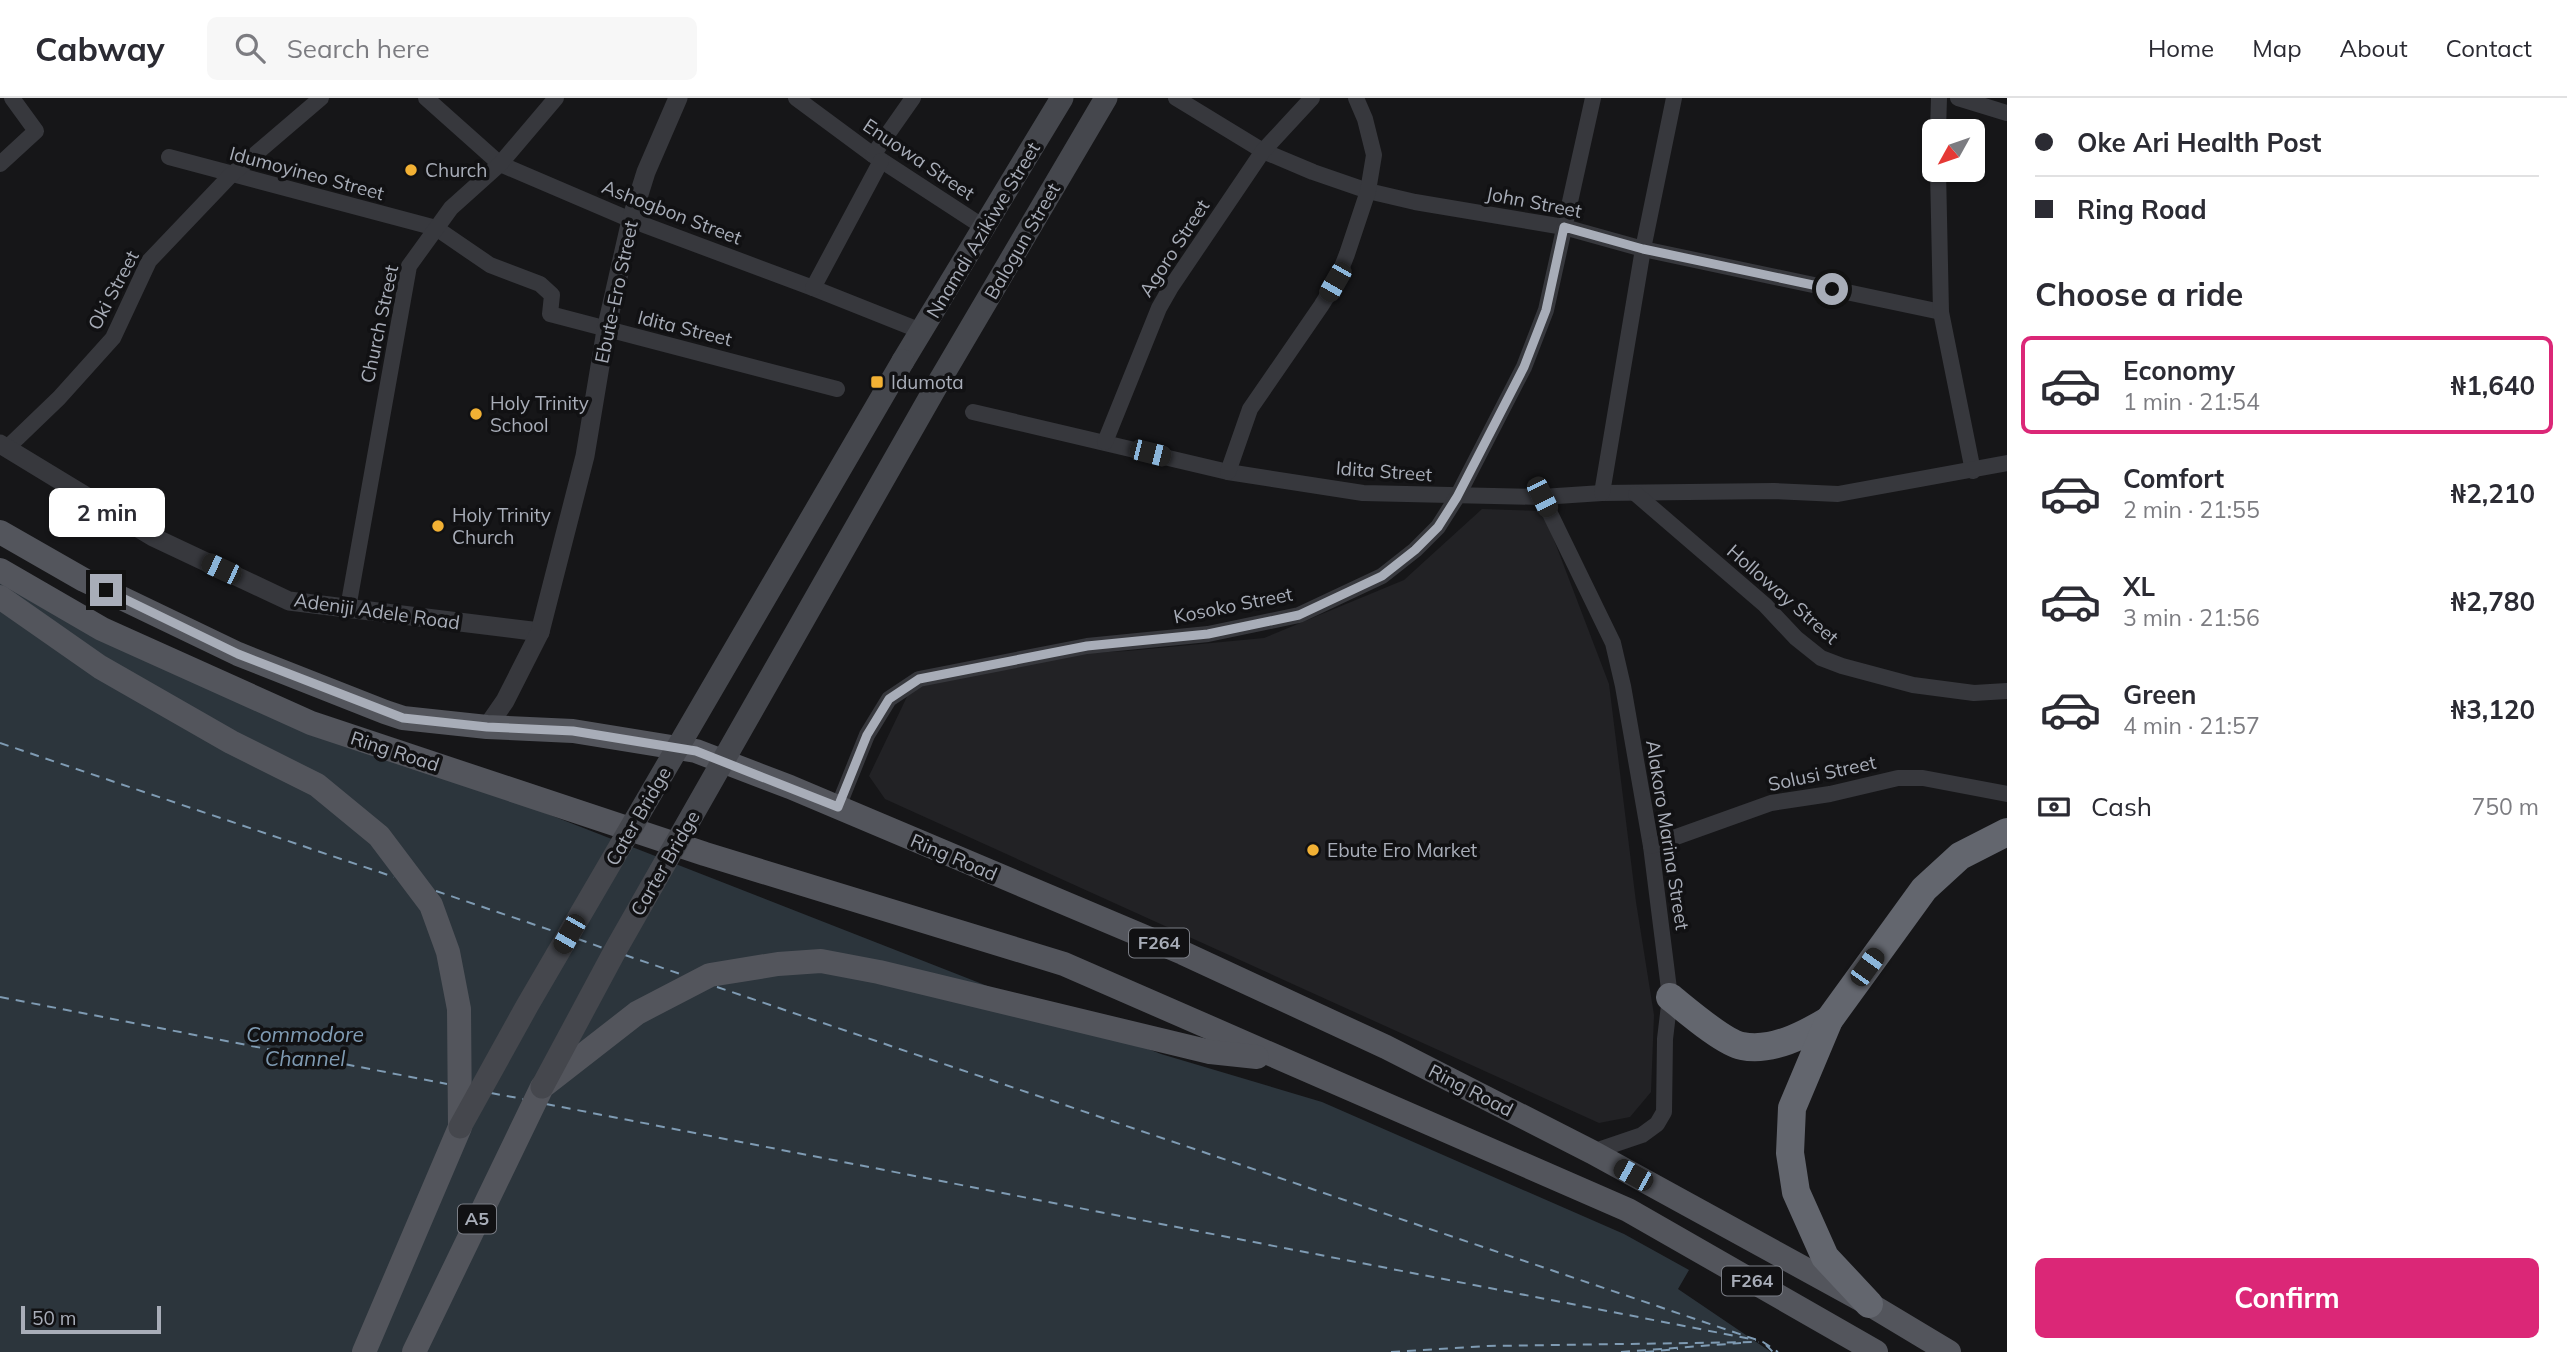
<!DOCTYPE html>
<meta charset="utf-8">
<style>
:root{--surface:#fff;--page:#f7f7f7;--text:#2b2b33;--muted:#7c7c81;--line:#e1e1e2;--accent:#db2777}
body{margin:0;font-family:Mulish,sans-serif;background:var(--page);color:var(--text);height:100vh;display:flex;flex-direction:column;font-size:26px;white-space:nowrap}
*{box-sizing:border-box;margin:0}
p{font-size:23px;color:var(--muted)}
.icon{flex:none;width:38px;height:38px;fill:none;stroke:currentColor;stroke-width:2;stroke-linecap:round;stroke-linejoin:round}
.map{position:relative;flex:1;overflow:hidden}
.sheet{display:flex;flex-direction:column;background:var(--surface);width:560px}
.sheet>*{flex:none}
.top-card{display:grid;align-content:center;height:154px;padding:0 28px;background:var(--surface)}
.needle{width:46px;rotate:230deg}
.buttons{position:absolute;left:1922px;top:21px;display:grid;gap:14px}
.buttons a{display:grid;place-items:center;width:63px;height:63px;border-radius:10px;background:var(--surface);box-shadow:0 2px 5px #0004;font-size:35px}
.scale{position:absolute;left:21px;bottom:18px;width:140px;box-sizing:border-box;padding-left:7px;border:4px solid #a8adb8;border-top:0;font-size:19px;line-height:24px;white-space:nowrap;color:#a8adb8;-webkit-text-stroke:5px #111113;paint-order:stroke}
.end{position:absolute;width:32px;height:32px;margin:-16px;border:9px solid #a8adb8;background:#111;box-shadow:0 0 0 4px #111}
.from{border-radius:50%}
.bubble{position:absolute;height:49px;border-radius:10px;background:var(--surface);box-shadow:0 2px 5px #0004;font-size:23px;font-weight:700;line-height:49px;text-align:center}
.car{position:absolute;width:21px;height:42px;margin:-21px -10px;border-radius:9px;box-shadow:0 0 5px 2px #0007;background:linear-gradient(#222 24%,#8ab4d8 0 40%,#222 0 76%,#8ab4d8 0 86%,#222 0)}
.top-card b{display:flex;align-items:center;gap:24px;height:66px;font-size:26px}
.top-card b+b{border-top:2px solid var(--line)}
.top-card i{width:18px;height:18px;background:var(--text)}
ul{padding:0;list-style:none}
li{display:flex;align-items:center;gap:21px;height:98px;margin:0 14px 10px;padding:0 14px;border:4px solid transparent;border-radius:10px}
li div{flex:1}
li b{display:block;font-size:26px}
li em{font-style:normal;font-weight:700}
li.active{border-color:var(--accent)}
li>.icon{width:63px;height:63px;stroke-width:1.5}
h2{padding:0 28px;font-size:32px;line-height:84px}
.pay{display:flex;align-items:center;gap:18px;height:77px;padding:0 28px;font-size:26px}
.pay p{margin-inline-start:auto}
.action{display:flex;gap:14px;margin-top:auto;padding:14px 28px}
.action a{flex:1;height:80px;border-radius:10px;background:var(--accent);color:#fff;font-size:28px;font-weight:700;line-height:80px;text-align:center}
header{display:flex;align-items:center;gap:42px;box-sizing:border-box;height:98px;padding:0 35px;background:var(--surface);border-bottom:2px solid var(--line)}
header strong{font-size:33px}
nav{display:flex;gap:38px;margin-inline-start:auto;font-size:24px}
.search{width:490px;height:63px;background:var(--page);display:flex;align-items:center;gap:18px;box-sizing:border-box;padding:0 24px;border-radius:10px;color:var(--muted);font-size:26px}
main{display:flex;flex:1;min-height:0}
.map>svg:first-child{display:block}
.built{fill:#222225}
.water{fill:#2c353c}
.lines{fill:none;stroke-linecap:round;stroke-linejoin:round}
.ferry{stroke:#7f9bb3;stroke-width:2;stroke-dasharray:9 7;stroke-linecap:butt}
.minor{stroke:#37383d;stroke-width:16}
.tertiary{stroke:#37383d;stroke-width:19}
.secondary{stroke:#45474d;stroke-width:23}
.primary{stroke:#53555c;stroke-width:24}
.motorway{stroke:#63666e;stroke-width:28}
.secondary-bridge{stroke:#45474d;stroke-width:23}
.route{stroke:#a8adb8;stroke-width:9}
.poi-dot{fill:#f2b134;stroke:#111113;stroke-width:2.5}
.labels{text-anchor:middle;stroke-width:7;stroke-linejoin:round;paint-order:stroke}
.shield{fill:#111113;stroke:#7b7e86;stroke-width:2}
.shield-label{font-size:18px;font-weight:bold;fill:#a8adb8}
.street-label{font-size:19px;fill:#a8adb8;stroke:#111113}
.poi-label{font-size:19px;fill:#a8adb8;stroke:#111113;text-anchor:start}
.water-label{font-size:21px;font-style:italic;fill:#7f9bb3;stroke:#111113}
</style>
<header>
<strong>Cabway</strong>
<div class="search"><svg class="icon" aria-label="search" viewBox="0 0 24 24"><circle cx="10" cy="10" r="6"/><path d="M15 15l6 6"/></svg>Search here</div>
<nav><a>Home</a><a>Map</a><a>About</a><a>Contact</a></nav>
</header>
<main>
<div class="map">
<svg width="2007" height="1254" viewBox="0 0 2007 1254">
<rect width="100%" height="100%" fill="#161618"/>
<polygon class="built" points="1482,411 1543,413 1609,586 1636,804 1654,917 1651,994 1630,1019 1599,1025 885,701 869,678 914,584 992,560 1127,553 1264,540 1404,482"/>
<polygon class="water" points="0,480 369,646 1161,956 1322,1004 1624,1136 1689,1172 1678,1191 1771,1254 0,1254"/>
<g class="lines">
<g class="ferry">
<polyline points="0,645 394,779"/>
<polyline points="436,793 556,834"/>
<polyline points="578,841 603,850"/>
<polyline points="625,857 686,878"/>
<polyline points="717,889 1763,1244 1778,1254"/>
<polyline points="0,899 447,986"/>
<polyline points="491,995 523,1001"/>
<polyline points="546,1006 1756,1242"/>
<polyline points="1766,1247 1773,1254"/>
<polyline points="1391,1254 1487,1248 1759,1244"/>
<polyline points="1621,1254 1741,1245"/>
<polyline points="1645,1254 1678,1251"/>
</g>
<g class="minor">
<polyline points="426,0 500,66 631,122 813,190 921,233"/>
<polyline points="796,0 873,57 985,130"/>
<polyline points="1176,0 1263,53 1313,74 1368,93 1415,104 1564,129 1643,151 1941,214"/>
<polyline points="1958,0 2007,15"/>
<polyline points="1938,33 1939,0"/>
<polyline points="873,57 913,0"/>
<polyline points="169,59 436,130 490,167 540,186 552,197 550,216 837,291"/>
<polyline points="0,66 36,33 12,0"/>
<polyline points="1938,72 1941,214 1973,373"/>
<polyline points="813,190 881,63"/>
<polyline points="973,314 1228,374 1363,395 1542,399 1602,395 1774,393 1838,396 2007,365"/>
<polyline points="1105,344 1159,210 1171,189 1263,53 1312,0"/>
<polyline points="7,350 59,300 113,240 149,163 231,77 321,0"/>
<polyline points="1228,374 1250,311 1321,208 1336,184 1347,156 1368,93 1374,57 1365,21 1356,0"/>
<polyline points="1602,395 1643,151 1674,0"/>
<polyline points="1636,396 1765,507 1796,540 1821,560 1842,568 1913,587 1974,595 2007,593"/>
<polyline points="1542,399 1613,545 1623,588 1651,748 1670,899 1665,941 1664,1014 1657,1026 1642,1037 1592,1054"/>
<polyline points="348,510 409,168 451,110 500,66 556,0"/>
<polyline points="838,709 867,637 889,601 919,581 1087,548 1208,536 1299,517 1382,478 1415,452 1438,429 1457,399 1524,269 1546,212 1593,0"/>
<polyline points="1651,748 1771,705 1830,696 1898,680 1923,680 2007,696"/>
</g>
<g class="tertiary">
<polyline points="0,346 153,439 289,503 540,534"/>
<polyline points="487,629 505,603 540,534 585,358 606,232 631,122 646,74 678,0"/>
</g>
<g class="secondary">
<polyline points="903,263 1062,0"/>
<polyline points="937,287 1106,0"/>
</g>
<g class="primary">
<polyline points="0,434 84,482 238,556 385,614 403,620 487,629 573,633 696,653 790,689 1183,855 1386,949 1592,1054 1869,1206 1949,1254"/>
<polyline points="0,472 102,531 311,625 705,756 1064,866 1628,1112 1876,1254"/>
<polyline points="0,499 100,569 231,644 317,687 379,738 431,807 448,854 459,911 460,1029 364,1254"/>
<polyline points="414,1254 542,989 637,915 710,877 778,866 821,863 879,874 1210,954 1257,959"/>
</g>
<g class="motorway">
<path d="M1670 899C1685 911 1724 945 1742 948 1772 954 1804 937 1829 922"/>
<polyline points="1869,1206 1825,1159 1796,1094 1790,1055 1792,1010 1829,922 1924,791 1960,758 2007,734"/>
</g>
<g class="secondary-bridge">
<polyline points="542,989 616,851 937,287"/>
<polyline points="460,1029 527,908 903,263"/>
</g>
</g>
<g class="lines">
<polyline class="route" points="106,492 238,556 403,620 487,629 573,633 696,653 838,709 867,637 889,601 919,581 1087,548 1208,536 1299,517 1382,478 1415,452 1438,429 1457,399 1524,269 1546,212 1564,129 1643,151 1832,191"/>
</g>
<g class="poi-dot">
<circle cx="411" cy="72" r="7"/>
<rect x="870" y="277" width="14" height="14" rx="3.5"/>
<circle cx="476" cy="316" r="7"/>
<circle cx="438" cy="428" r="7"/>
<circle cx="1313" cy="752" r="7"/>
</g>
<g class="labels">
<g class="shield">
<rect x="1129" y="830.5" width="60" height="29" rx="5"/>
<rect x="458" y="1106.5" width="38" height="29" rx="5"/>
<rect x="1722" y="1168.5" width="60" height="29" rx="5"/>
</g>
<g class="shield-label">
<text x="1159" y="851">F264</text>
<text x="477" y="1127">A5</text>
<text x="1752" y="1189">F264</text>
</g>
<g class="street-label">
<text transform="translate(919 61) rotate(34)" y="7">Enuowa Street</text>
<text transform="translate(307 75) rotate(15)" y="7">Idumoyineo Street</text>
<text transform="translate(1534 104) rotate(11)" y="7">John Street</text>
<text transform="translate(672 114) rotate(21)" y="7">Ashogbon Street</text>
<text transform="translate(983 132) rotate(-59)" y="7">Nnamdi Azikiwe Street</text>
<text transform="translate(1022 143) rotate(-60)" y="7">Balogun Street</text>
<text transform="translate(1174 150) rotate(-57)" y="7">Agoro Street</text>
<text transform="translate(113 192) rotate(-62)" y="7">Oki Street</text>
<text transform="translate(616 194) rotate(-78)" y="7">Ebute-Ero Street</text>
<text transform="translate(379 226) rotate(-78)" y="7">Church Street</text>
<text transform="translate(685 230) rotate(14)" y="7">Idita Street</text>
<text transform="translate(1384 373) rotate(4)" y="7">Idita Street</text>
<text transform="translate(1783 496) rotate(41)" y="7">Holloway Street</text>
<text transform="translate(1233 507) rotate(-11)" y="7">Kosoko Street</text>
<text transform="translate(377 513) rotate(8)" y="7">Adeniji Adele Road</text>
<text transform="translate(395 653) rotate(18)" y="7">Ring Road</text>
<text transform="translate(1822 675) rotate(-12)" y="7">Solusi Street</text>
<text transform="translate(638 718) rotate(-60)" y="7">Cater Bridge</text>
<text transform="translate(1668 737) rotate(81)" y="7">Alakoro Marina Street</text>
<text transform="translate(954 759) rotate(23)" y="7">Ring Road</text>
<text transform="translate(665 765) rotate(-60)" y="7">Carter Bridge</text>
<text transform="translate(1471 992) rotate(27)" y="7">Ring Road</text>
</g>
<g class="poi-label">
<text x="425" y="79">Church</text>
<text x="891" y="291">Idumota</text>
<text x="490" y="312">Holy Trinity<tspan x="490" dy="22">School</tspan></text>
<text x="452" y="424">Holy Trinity<tspan x="452" dy="22">Church</tspan></text>
<text x="1327" y="759">Ebute Ero Market</text>
</g>
<g class="water-label">
<text x="305" y="944">Commodore<tspan x="305" dy="24">Channel</tspan></text>
</g>
</g>
</svg>
<div class="buttons">
<a><svg class="needle" viewBox="-14 -14 28 28"><path d="M0-13l5 13h-10z" fill="#e53935"/><path d="M0 13l5-13h-10z" fill="#7c7c81"/></svg></a>
</div>
<div class="scale">50 m</div>
<i class="end from" style="left:1832px;top:191px"></i>
<i class="end" style="left:106px;top:492px"></i>
<div class="bubble" style="left:49px;top:390px;width:116px">2 min</div>
<i class="car" style="left:1335px;top:184px;rotate:210deg"></i>
<i class="car" style="left:1150px;top:355px;rotate:104deg"></i>
<i class="car" style="left:1542px;top:399px;rotate:154deg"></i>
<i class="car" style="left:221px;top:471px;rotate:295deg"></i>
<i class="car" style="left:569px;top:836px;rotate:210deg"></i>
<i class="car" style="left:1867px;top:869px;rotate:36deg"></i>
<i class="car" style="left:1633px;top:1077px;rotate:299deg"></i>
</div>
<section class="sheet">
<div class="top-card">
<b><i class="from"></i>Oke Ari Health Post</b>
<b><i></i>Ring Road</b>
</div>
<h2>Choose a ride</h2>
<ul>
<li class="active"><svg class="icon" aria-label="car" viewBox="0 0 24 24"><path d="M5 17H2v-5l4-1 3-4h7l3 4 3 1v5h-3M9 17h6M6 11h13"/><circle cx="7" cy="17" r="2"/><circle cx="17" cy="17" r="2"/></svg><div><b>Economy</b><p>1 min · 21:54</p></div><em>₦1,640</em></li>
<li><svg class="icon" aria-label="car" viewBox="0 0 24 24"><path d="M5 17H2v-5l4-1 3-4h7l3 4 3 1v5h-3M9 17h6M6 11h13"/><circle cx="7" cy="17" r="2"/><circle cx="17" cy="17" r="2"/></svg><div><b>Comfort</b><p>2 min · 21:55</p></div><em>₦2,210</em></li>
<li><svg class="icon" aria-label="car" viewBox="0 0 24 24"><path d="M5 17H2v-5l4-1 3-4h7l3 4 3 1v5h-3M9 17h6M6 11h13"/><circle cx="7" cy="17" r="2"/><circle cx="17" cy="17" r="2"/></svg><div><b>XL</b><p>3 min · 21:56</p></div><em>₦2,780</em></li>
<li><svg class="icon" aria-label="car" viewBox="0 0 24 24"><path d="M5 17H2v-5l4-1 3-4h7l3 4 3 1v5h-3M9 17h6M6 11h13"/><circle cx="7" cy="17" r="2"/><circle cx="17" cy="17" r="2"/></svg><div><b>Green</b><p>4 min · 21:57</p></div><em>₦3,120</em></li>
</ul>
<div class="pay"><svg class="icon" aria-label="cash" viewBox="0 0 24 24"><path d="M3 7h18v10H3z"/><circle cx="12" cy="12" r="2"/></svg>Cash<p>750 m</p></div>
<div class="action"><a>Confirm</a></div>
</section>
</main>
